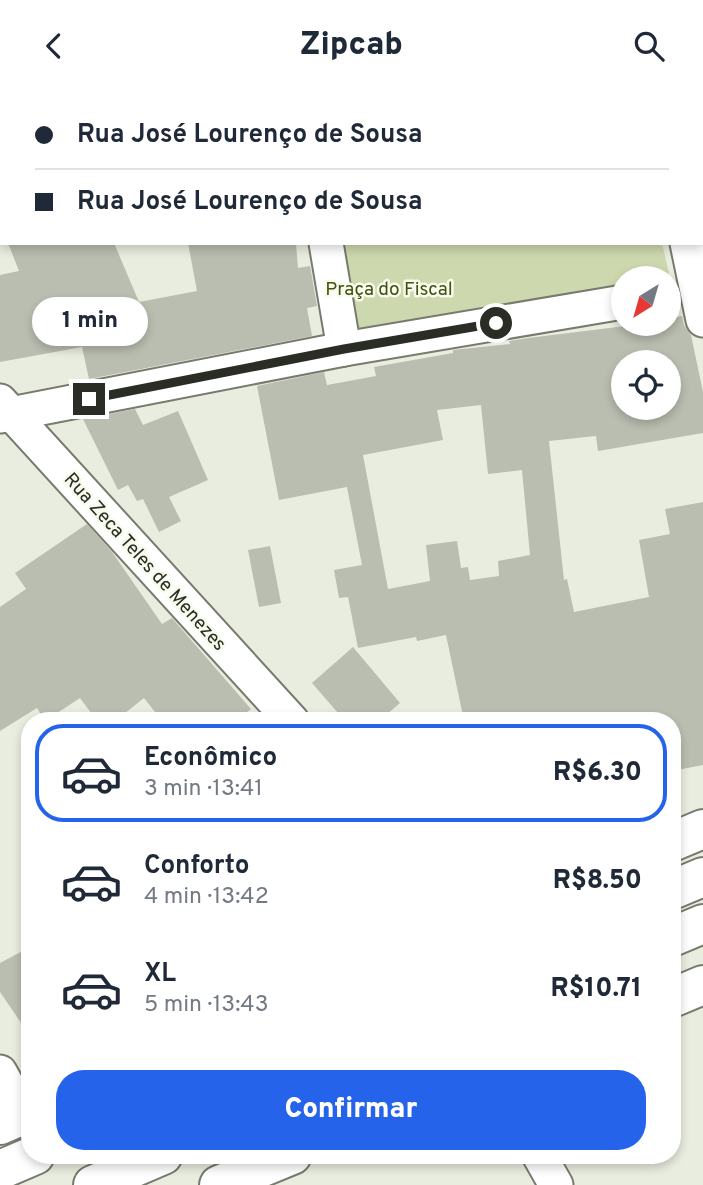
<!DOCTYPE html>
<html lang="pt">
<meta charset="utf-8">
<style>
:root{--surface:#fff;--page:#f6f6f7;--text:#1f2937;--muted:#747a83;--line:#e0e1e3;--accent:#2563eb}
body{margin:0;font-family:Overpass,sans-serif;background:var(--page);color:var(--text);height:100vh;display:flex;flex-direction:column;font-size:26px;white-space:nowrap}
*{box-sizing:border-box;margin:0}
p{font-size:23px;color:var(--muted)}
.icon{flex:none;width:38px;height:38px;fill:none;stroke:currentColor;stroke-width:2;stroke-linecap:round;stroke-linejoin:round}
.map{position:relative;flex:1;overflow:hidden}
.details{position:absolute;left:21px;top:621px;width:660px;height:452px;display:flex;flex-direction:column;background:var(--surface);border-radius:28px;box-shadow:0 4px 10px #0003}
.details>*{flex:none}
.banner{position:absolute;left:0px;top:0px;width:704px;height:154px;box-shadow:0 4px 10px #0003;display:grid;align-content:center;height:154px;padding:0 35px;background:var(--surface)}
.needle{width:46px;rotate:217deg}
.buttons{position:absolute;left:611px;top:175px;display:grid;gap:14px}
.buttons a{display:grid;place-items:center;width:70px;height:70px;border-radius:50%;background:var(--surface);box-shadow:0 4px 10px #0003;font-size:35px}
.end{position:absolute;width:32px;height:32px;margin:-16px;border:9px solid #2a2c26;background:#fff;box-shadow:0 0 0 4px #fff}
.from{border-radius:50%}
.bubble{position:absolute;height:49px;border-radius:24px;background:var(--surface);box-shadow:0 4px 10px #0003;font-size:23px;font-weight:800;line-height:49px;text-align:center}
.banner b{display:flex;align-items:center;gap:24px;height:66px;font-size:26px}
.banner b+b{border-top:2px solid var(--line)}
.banner i{width:18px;height:18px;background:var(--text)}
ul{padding:12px 0 0;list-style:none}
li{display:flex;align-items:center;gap:21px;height:98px;margin:0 14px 10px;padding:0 21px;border:4px solid transparent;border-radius:28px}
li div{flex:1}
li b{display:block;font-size:26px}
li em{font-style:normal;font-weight:800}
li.on{border-color:var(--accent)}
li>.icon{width:63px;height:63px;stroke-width:1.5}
.action{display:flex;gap:14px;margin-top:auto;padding:14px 35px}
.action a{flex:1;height:80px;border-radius:28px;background:var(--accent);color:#fff;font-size:28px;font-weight:800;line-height:80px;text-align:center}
header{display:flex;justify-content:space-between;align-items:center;height:91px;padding:0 35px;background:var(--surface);font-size:32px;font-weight:800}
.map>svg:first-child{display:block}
.green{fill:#cdd8ae}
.building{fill:#b9beb0;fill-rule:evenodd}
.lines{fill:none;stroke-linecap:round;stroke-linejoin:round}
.minor-casing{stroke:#777b6e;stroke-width:37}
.major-casing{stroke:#777b6e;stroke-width:42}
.highway-casing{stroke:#777b6e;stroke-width:42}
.minor{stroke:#fff;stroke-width:33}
.major{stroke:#fff;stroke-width:38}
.highway{stroke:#fff;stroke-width:38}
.route{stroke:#2a2c26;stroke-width:9}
.labels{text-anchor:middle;stroke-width:5;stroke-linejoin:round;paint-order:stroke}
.park-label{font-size:19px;fill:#445012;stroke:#f6fbec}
.street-label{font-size:19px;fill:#2a2c26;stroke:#f6fbec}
</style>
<header><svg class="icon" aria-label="back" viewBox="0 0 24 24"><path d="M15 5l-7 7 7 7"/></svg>Zipcab<svg class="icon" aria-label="search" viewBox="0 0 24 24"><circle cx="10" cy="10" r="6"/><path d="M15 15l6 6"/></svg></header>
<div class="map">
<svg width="703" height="1094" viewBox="0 0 703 1094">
<rect width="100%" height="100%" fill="#e9eddf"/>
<polygon class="green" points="333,152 662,152 669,182 664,187 623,187 623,203 353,246"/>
<g class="building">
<polygon points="8,152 114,152 139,211 197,200 188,152 296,152 298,177 310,175 317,215 307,217 312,245 89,288 82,256 0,271 0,184 19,180"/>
<path d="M682 225 684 234 691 244 703 301V342L598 360 596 345 549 350 564 489 567 488 574 521 649 506 639 449 670 443 665 418 703 411V674L672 680V630H464L446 544 417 550 416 546 358 557 348 506 339 507 334 479 362 474 347 396 279 409 257 295 324 281 327 294 376 285 374 276 453 262V259L510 253 509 250 528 247 642 233H668V228ZM623 271H668V317H623ZM481 314 488 383 522 379 530 464 498 470 499 485 470 489 468 476 461 477 457 450 426 454 430 490 388 498 363 364 443 349 437 319Z"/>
<polygon points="135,318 143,334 178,320 208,389 169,406 181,430 159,441 143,408 137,410 128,394 118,399 83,328"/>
<polygon points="87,433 112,461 162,533 172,527 251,618 236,630 162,630 144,607 115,630 97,630 80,607 45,630 37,617 0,640 0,516 26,498 15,482"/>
<polygon points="270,455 281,512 259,516 248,459"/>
<polygon points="353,556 400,612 379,630 345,630 312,592"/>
<polygon points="30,856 30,945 0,901 0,872"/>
</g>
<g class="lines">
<defs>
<g id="minor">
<polyline points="143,0 144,2"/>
<polyline points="651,0 652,2"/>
<polyline points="410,2 419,0"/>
<polyline points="0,84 2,84"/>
<polyline points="326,152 344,258"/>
<polyline points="687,152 703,229"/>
<polyline points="0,310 292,630"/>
<polyline points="0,325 344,258 623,211"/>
<polyline points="0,981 24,1024"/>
<polyline points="539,1064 556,1094"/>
</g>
<g id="major">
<polyline points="672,751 703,738"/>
<polyline points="672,907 703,894"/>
<polyline points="0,1034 30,1021"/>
<polyline points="219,1094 292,1064"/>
</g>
<g id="highway">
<polyline points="672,799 703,786"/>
<polyline points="672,846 703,833"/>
<polyline points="0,1079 35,1064"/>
<polyline points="93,1094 163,1064"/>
</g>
</defs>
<use href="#minor" class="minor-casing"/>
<use href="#major" class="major-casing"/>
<use href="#highway" class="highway-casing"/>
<use href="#minor" class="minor"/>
<use href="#major" class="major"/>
<use href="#highway" class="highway"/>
</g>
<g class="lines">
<polyline class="route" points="89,308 344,258 496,232"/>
</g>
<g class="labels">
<g class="park-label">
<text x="389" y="204">Praça do Fiscal</text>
</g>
<g class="street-label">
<text transform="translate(146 470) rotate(48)" y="7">Rua Zeca Teles de Menezes</text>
</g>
</g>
</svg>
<div class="buttons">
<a><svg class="needle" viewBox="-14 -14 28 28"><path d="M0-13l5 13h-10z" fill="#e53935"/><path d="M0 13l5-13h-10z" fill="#747a83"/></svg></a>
<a><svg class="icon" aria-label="locate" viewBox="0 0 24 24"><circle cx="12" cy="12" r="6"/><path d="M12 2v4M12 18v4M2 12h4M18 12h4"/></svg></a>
</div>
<i class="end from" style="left:496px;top:232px"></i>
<i class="end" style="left:89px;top:308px"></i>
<div class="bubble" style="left:32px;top:206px;width:116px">1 min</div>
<div class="banner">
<b><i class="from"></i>Rua José Lourenço de Sousa</b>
<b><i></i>Rua José Lourenço de Sousa</b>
</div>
<section class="details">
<ul>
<li class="on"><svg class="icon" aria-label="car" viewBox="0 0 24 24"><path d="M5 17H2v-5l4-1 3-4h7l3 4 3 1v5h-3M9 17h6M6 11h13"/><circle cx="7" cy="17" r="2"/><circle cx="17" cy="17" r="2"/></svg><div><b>Econômico</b><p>3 min · 13:41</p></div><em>R$6.30</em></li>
<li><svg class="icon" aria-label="car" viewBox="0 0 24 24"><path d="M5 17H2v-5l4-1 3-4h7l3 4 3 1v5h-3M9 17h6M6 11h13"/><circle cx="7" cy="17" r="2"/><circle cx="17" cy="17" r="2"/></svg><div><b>Conforto</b><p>4 min · 13:42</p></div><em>R$8.50</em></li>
<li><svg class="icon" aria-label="car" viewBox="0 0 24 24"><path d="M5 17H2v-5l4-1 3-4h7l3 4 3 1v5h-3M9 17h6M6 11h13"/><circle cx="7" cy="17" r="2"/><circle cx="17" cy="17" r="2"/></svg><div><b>XL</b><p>5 min · 13:43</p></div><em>R$10.71</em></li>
</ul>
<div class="action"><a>Confirmar</a></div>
</section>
</div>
